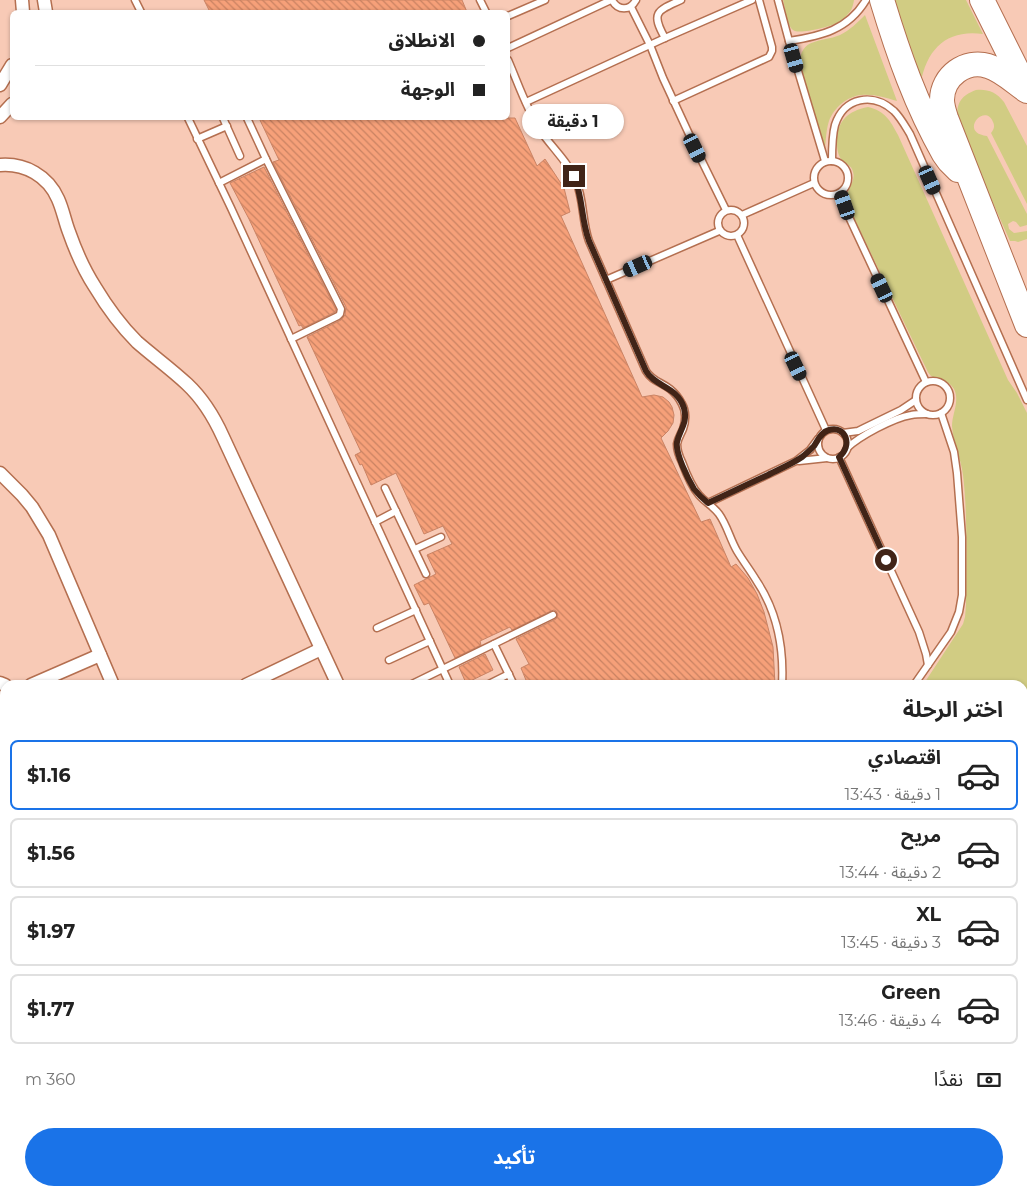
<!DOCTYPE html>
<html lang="ar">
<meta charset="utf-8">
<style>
:root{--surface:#fff;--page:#f2f2f2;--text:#222;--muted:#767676;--line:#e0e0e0;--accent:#1a73e8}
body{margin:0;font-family:Montserrat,"Noto Sans Arabic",sans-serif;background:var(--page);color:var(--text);direction:rtl;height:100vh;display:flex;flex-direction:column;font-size:19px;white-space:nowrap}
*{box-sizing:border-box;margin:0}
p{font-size:16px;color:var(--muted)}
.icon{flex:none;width:28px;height:28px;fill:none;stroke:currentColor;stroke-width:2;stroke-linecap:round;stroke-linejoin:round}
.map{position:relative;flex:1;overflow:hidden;direction:ltr}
.drawer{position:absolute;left:0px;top:680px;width:1028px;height:516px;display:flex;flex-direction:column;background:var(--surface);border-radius:15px 15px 0 0;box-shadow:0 1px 4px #0004;direction:rtl}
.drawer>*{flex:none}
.guide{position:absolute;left:10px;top:10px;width:500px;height:110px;border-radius:8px;box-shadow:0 1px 4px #0004;direction:rtl;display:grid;align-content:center;height:110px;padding:0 25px;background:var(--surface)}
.end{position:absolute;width:22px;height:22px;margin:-11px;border:6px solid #412417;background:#fff;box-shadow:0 0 0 2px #fff}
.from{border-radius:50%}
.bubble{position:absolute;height:35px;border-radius:18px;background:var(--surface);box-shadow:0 1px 4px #0004;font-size:16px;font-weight:700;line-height:35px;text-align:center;direction:rtl}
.car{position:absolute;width:15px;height:30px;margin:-15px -8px;border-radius:6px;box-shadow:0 0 4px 1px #0007;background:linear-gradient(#222 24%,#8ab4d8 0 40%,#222 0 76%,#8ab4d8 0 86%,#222 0)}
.guide b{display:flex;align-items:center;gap:18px;height:48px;font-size:19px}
.guide b+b{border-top:1px solid var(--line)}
.guide i{width:12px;height:12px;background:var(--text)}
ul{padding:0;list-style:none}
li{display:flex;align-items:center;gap:15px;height:70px;margin:0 10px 8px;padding:0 15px;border:2px solid var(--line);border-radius:8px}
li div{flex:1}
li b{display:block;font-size:19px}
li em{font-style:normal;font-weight:700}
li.selected{border-color:var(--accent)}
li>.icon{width:45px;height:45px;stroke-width:1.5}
h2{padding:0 25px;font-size:22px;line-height:60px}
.pay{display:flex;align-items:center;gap:12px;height:55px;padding:0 25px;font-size:19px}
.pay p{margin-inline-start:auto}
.action{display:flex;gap:10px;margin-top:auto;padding:10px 25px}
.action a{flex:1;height:58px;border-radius:30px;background:var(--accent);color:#fff;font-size:20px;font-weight:700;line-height:58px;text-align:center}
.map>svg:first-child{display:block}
.grass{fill:#d1cc83}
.water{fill:url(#water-ripples);stroke:#94466c}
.building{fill:url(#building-back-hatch);stroke:#ca8364}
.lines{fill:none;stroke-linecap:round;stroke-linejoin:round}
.service-casing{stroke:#b46f50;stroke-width:9}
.minor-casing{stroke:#b46f50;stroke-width:15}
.motorway-casing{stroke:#b46f50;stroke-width:26}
.service{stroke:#fff;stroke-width:6}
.minor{stroke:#fff;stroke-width:12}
.motorway{stroke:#fff;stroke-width:24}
.route{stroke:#412417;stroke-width:6}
</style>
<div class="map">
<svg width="1027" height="1196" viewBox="0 0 1027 1196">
<defs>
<pattern id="water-ripples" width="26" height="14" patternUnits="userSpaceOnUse" patternTransform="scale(1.25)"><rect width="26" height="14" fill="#b75591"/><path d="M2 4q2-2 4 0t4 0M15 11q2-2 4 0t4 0" fill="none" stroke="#964675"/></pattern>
<pattern id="building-back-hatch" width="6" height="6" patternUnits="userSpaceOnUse" patternTransform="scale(1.25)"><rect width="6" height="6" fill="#f6a079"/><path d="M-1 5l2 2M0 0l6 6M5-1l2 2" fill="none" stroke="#c98262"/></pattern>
</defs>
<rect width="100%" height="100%" fill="#f8cab6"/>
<g class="grass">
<path d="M783 0H854C853 6 852 10 848 14 845 18 840 22 835 24 827 27 799 35 793 30 787 26 785 7 783 0Z"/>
<path d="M891 0H966L983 34C947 29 927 49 921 82Z"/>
<path d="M865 15 897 101C886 98 874 94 862 95 847 96 834 108 829 121 826 130 826 140 825 149L800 64C800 37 821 43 840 35 850 30 857 23 865 15Z"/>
<path d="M976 90C988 89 996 92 1004 102L1027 146V204L991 133C994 129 995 126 993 122 985 102 958 133 987 136L1027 214V225L1020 227 1016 222 1013 221 1008 224 1009 229 1014 233 1027 231V239L1018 242 1015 241H1010L958 125C956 107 957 97 976 90Z"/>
<path d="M868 107C885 111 890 120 898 135L1008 380 1017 393 1027 413V698L1023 710 1022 685H923L963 624 965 617 966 605C966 562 968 517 963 475 961 458 953 443 952 426 952 414 960 401 954 389 948 379 939 381 931 376 928 373 927 370 925 366L853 216C851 211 848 204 847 198 847 189 856 181 853 172 852 165 845 164 841 159 838 155 837 148 837 144 836 122 847 111 868 107Z"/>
<polygon points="1027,810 1027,938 1023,943 1022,816"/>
</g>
<polygon class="water" points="1027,1018 1027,1196 866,1196 870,1191 1022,1191 1022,1023"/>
<g class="building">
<polygon points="204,0 462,0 467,12 210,12"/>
<polygon points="259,118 515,118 537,166 545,159 564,188 570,212 561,216 642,397 654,395 663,397 669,402 672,407 674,415 673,423 668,431 661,438 701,522 710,519 731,567 736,564 748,578 757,594 764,612 773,647 775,685 528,685 521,668 529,664 516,639 556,619 558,615 556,611 554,610 551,611 512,630 510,627 480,641 481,645 455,658 429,603 424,605 414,585 436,574 427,555 452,544 443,526 424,534 396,473 371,485 362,464 360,465 355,455 361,452 307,337 341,320 345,315 346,307 273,162 279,160"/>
<polygon points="264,167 336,310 335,312 303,328 301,325 299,326 249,219 230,183"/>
<polygon points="485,654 493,670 466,683 459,667"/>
</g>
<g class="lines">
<defs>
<g id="service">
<polyline points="135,0 141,12"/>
<polyline points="480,0 486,12"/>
<path d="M612 0C618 11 630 11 636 0"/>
<polyline points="778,0 789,41 825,161"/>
<polyline points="631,7 650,45 663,78 695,147 726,210"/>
<polyline points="508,16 545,0"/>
<path d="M665 38C651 13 656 11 681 0"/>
<path d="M789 41C821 36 848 30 866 0"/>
<polyline points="508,48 611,0"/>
<path d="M508 60C518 83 526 108 540 130 551 147 568 161 576 181 584 200 582 222 589 241L646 371C652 381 661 382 670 389 675 393 679 398 682 404 686 411 686 421 683 429 681 434 678 438 677 444 677 450 679 456 682 462 686 473 691 486 699 495 705 502 713 506 719 514 727 525 730 539 737 551 743 561 750 570 756 580 777 611 784 648 782 685"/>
<polyline points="673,101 769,57 772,51 772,47 759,0"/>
<polyline points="526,102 665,38 752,0"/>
<polyline points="188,118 231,208 450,685"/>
<polyline points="223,118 240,156"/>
<polyline points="247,118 266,159 341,309 340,314 338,316 291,339"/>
<polyline points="197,139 227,126"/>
<circle cx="831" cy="178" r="17"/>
<path d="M832 161C832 149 832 136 835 125 844 97 873 92 894 111 901 118 905 126 910 134L1027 400"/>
<polyline points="219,183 266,159"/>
<polyline points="841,193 849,217 926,382"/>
<circle cx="731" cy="223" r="13"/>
<polyline points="742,215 814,183"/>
<polyline points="737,235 826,430"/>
<polyline points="606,280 719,231"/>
<circle cx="933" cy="398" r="17"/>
<circle cx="833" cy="444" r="15"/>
<polyline points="843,433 858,431 864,428 901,410 916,400"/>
<path d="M847 448C860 436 893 418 911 415 916 414 921 414 927 414"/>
<polyline points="839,457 919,632 926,654 928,665"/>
<polyline points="799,461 827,458"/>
<polyline points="385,488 426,574"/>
<polyline points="708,503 796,461 810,450 818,439"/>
<polyline points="375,522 396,511"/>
<polyline points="415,549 441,537"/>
<polyline points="377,628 416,610"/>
<polyline points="494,644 514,685"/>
<polyline points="389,660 430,641"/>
<polyline points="410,685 553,615"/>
<polyline points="487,685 509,674"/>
<polyline points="914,685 951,632 959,612 962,595 962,537 957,473 954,452 941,413"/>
</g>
<g id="minor">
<polyline points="22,0 23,12"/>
<polyline points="44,0 46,12"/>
<polyline points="0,85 12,65"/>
<polyline points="0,117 12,104"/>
<path d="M0 165C25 163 48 176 58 199 63 210 65 222 69 232 76 252 84 270 95 287 107 307 121 326 137 342 153 356 171 369 187 384 203 399 214 417 223 437L338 685"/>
<polyline points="0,473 22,495 32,507 49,535 113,685"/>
<polyline points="0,683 5,685"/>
<polyline points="31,685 100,655"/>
<polyline points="246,685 321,649"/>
<polyline points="0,780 5,781"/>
<polyline points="0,987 5,987"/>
<polyline points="0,1156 5,1157"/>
</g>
<g id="motorway">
<path d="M882 0C898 53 916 105 944 154L949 161 958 170"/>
<polyline points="982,0 1026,88"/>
<path d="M1027 91C1015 83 1002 70 988 66 966 59 942 76 942 100 942 106 944 112 946 118L1027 325"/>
<polyline points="1022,742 1027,738"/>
<polyline points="1022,773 1027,764"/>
<polyline points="1022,979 1027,974"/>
<polyline points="739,1196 741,1191"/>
<polyline points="827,1196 831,1191"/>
</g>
</defs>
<use href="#service" class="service-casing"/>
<use href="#minor" class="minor-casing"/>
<use href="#motorway" class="motorway-casing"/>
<use href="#service" class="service"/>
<use href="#minor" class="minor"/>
<use href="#motorway" class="motorway"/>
</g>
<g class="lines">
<path class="route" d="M574 176C583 197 581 220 589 241L646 371C655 387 677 386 684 408 688 423 680 429 677 442 675 453 688 479 694 489 698 494 703 499 708 503 728 494 748 484 768 475 779 469 792 464 802 457 806 454 810 450 814 446 818 440 821 432 829 430 846 425 853 446 839 457L886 560"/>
</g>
</svg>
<i class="end from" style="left:886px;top:560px"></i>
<i class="end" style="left:574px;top:176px"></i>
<div class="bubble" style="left:522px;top:104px;width:102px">1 دقيقة</div>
<i class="car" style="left:794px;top:58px;rotate:164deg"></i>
<i class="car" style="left:695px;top:148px;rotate:154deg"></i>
<i class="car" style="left:930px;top:180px;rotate:156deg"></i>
<i class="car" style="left:845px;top:205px;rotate:341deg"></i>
<i class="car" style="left:638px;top:266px;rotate:246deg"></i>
<i class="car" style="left:882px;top:288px;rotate:335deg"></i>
<i class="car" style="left:796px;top:366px;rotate:155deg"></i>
<div class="guide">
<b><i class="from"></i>الانطلاق</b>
<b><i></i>الوجهة</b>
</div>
<section class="drawer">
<h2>اختر الرحلة</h2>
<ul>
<li class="selected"><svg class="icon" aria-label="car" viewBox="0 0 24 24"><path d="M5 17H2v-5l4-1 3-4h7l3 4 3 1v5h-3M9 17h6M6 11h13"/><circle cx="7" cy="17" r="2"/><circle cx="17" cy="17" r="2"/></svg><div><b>اقتصادي</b><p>1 دقيقة · 13:43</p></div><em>$1.16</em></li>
<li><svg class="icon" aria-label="car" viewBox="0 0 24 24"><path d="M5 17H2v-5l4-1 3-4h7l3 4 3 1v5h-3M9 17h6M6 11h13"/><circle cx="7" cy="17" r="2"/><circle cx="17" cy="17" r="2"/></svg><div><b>مريح</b><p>2 دقيقة · 13:44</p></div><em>$1.56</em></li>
<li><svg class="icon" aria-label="car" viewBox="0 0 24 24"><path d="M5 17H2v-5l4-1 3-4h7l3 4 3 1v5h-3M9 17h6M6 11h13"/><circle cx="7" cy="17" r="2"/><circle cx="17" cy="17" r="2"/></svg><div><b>XL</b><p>3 دقيقة · 13:45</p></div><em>$1.97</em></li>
<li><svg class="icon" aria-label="car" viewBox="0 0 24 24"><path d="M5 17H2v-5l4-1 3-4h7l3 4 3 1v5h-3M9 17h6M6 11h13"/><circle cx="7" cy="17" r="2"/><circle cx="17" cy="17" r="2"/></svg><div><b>Green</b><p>4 دقيقة · 13:46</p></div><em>$1.77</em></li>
</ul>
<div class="pay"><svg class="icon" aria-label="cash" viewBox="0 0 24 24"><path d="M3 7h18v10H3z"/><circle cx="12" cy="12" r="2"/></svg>نقدًا<p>360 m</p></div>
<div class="action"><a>تأكيد</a></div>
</section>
</div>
